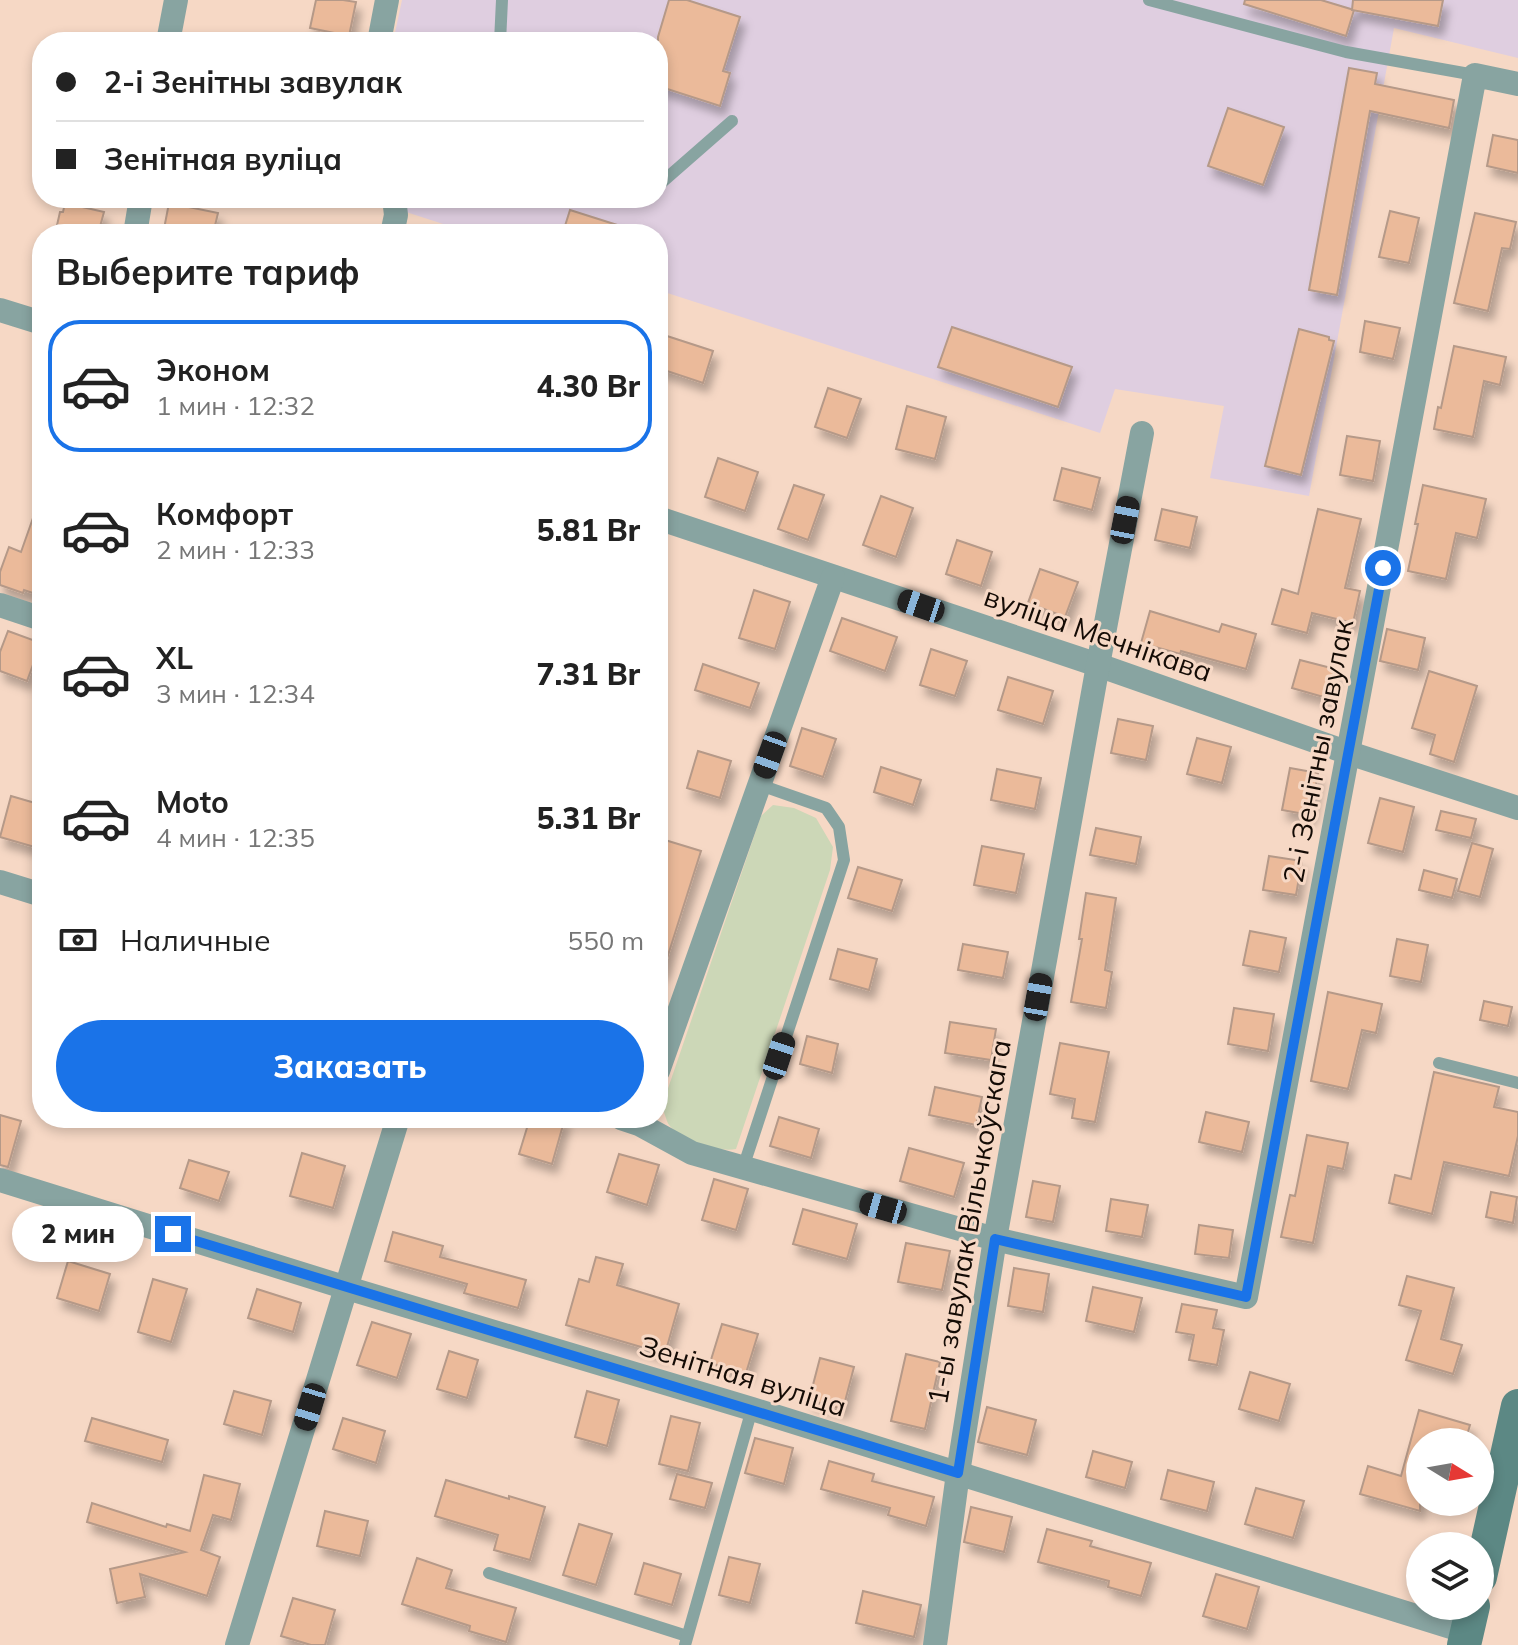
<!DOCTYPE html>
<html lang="ru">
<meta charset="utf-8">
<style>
:root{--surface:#fff;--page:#f2f2f2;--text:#222;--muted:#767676;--line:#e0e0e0;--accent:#1a73e8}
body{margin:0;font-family:Mulish,sans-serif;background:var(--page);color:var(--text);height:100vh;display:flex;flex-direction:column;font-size:30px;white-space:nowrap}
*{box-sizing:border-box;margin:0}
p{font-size:26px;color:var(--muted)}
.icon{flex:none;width:44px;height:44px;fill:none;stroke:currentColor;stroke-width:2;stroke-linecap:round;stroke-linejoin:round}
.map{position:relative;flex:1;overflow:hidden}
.drawer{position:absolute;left:32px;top:224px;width:636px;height:904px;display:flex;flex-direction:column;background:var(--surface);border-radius:32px;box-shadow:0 4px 12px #0003}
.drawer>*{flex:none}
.top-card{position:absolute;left:32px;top:32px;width:636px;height:176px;border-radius:32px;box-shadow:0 4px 12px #0003;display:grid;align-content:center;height:176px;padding:0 24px;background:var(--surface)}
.needle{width:52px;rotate:101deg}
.fabs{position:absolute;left:1406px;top:1428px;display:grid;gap:16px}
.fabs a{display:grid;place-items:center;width:88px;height:88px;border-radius:50%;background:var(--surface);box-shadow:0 4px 12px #0003;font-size:40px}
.end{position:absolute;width:36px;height:36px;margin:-18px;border:10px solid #1a73e8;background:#fff;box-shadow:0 0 0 4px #fff}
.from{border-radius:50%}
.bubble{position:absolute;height:56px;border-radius:28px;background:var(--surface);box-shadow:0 4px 12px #0003;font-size:26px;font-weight:800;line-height:56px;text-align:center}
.car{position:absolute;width:24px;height:48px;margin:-24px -12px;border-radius:10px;box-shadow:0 0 6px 2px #0007;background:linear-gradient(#222 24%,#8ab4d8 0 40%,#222 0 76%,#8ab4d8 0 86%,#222 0)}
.top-card b{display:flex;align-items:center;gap:28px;height:76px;font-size:30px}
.top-card b+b{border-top:2px solid var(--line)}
.top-card i{width:20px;height:20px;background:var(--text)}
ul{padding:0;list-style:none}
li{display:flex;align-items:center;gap:24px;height:132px;margin:0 16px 12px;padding:0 8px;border:4px solid transparent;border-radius:32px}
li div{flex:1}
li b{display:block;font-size:30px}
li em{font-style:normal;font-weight:800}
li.on{border-color:var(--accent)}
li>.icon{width:72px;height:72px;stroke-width:1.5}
h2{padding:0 24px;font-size:36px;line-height:96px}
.pay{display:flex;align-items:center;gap:20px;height:88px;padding:0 24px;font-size:30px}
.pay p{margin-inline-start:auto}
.action{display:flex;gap:16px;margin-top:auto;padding:16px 24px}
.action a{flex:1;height:92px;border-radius:48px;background:var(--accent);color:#fff;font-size:32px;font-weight:800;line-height:92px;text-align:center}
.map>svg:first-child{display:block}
.industrial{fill:#dfcee0}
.green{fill:#ccd7b7}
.building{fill:#ebba9a;stroke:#b59988;stroke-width:2;filter:url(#shadow)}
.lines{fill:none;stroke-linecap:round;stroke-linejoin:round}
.lane{stroke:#88a4a1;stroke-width:12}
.street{stroke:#88a4a1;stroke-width:24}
.secondary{stroke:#5c8884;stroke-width:34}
.route{stroke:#1a73e8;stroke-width:10}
.labels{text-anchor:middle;stroke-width:6;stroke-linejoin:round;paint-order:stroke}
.street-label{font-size:28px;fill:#140b05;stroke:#f6d8c5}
</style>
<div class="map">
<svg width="1518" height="1645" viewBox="0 0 1518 1645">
<defs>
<filter id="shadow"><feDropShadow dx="5" dy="9" stdDeviation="4" flood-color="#0004"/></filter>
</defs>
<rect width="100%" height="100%" fill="#f6d8c5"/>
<polygon class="industrial" points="402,0 1518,0 1518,58 1394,28 1309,496 1210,478 1224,406 1115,389 1100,433 658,290 658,234 474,234 403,211 403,198 658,198 658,42 393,42"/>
<path class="green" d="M773 805 794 808 816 818 833 847 830 870 736 1149C718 1153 681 1140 669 1125 666 1120 664 1111 662 1106L761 816Z"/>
<g class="building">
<polygon points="316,0 343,0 356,2 349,36 310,28"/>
<polygon points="669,0 687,0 740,17 723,71 730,73 720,106 658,86 658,37"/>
<polygon points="1245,0 1321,0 1354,10 1346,36 1244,4"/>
<polygon points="1353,0 1443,0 1438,26 1352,10"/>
<polygon points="1349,68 1377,73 1375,84 1454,100 1449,128 1370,111 1337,295 1309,290"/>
<polygon points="1228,108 1284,127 1263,185 1208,166"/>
<polygon points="1493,135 1518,140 1518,173 1487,166"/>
<polygon points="65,203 104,212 98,234 55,234 60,212 63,212"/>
<polygon points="169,203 218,213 213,234 163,234"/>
<polygon points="570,210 633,230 632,234 579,234 564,229"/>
<polygon points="1390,211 1419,218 1409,263 1379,257"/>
<polygon points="1475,213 1516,222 1510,249 1502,248 1488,311 1454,303"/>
<polygon points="1365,321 1400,328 1393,359 1360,352"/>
<polygon points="952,327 1072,367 1058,407 938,367"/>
<polygon points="1299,329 1329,337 1329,340 1334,341 1301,475 1265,466"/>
<polygon points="667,336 713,351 703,383 658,368 658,362"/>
<polygon points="1454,346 1506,357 1500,385 1484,381 1473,437 1434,429 1438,407 1441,408"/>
<polygon points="828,388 861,399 847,438 815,427"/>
<polygon points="907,406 946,417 935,459 896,449"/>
<polygon points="1347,436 1380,441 1373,481 1340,475"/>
<polygon points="718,458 758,472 745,511 705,497"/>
<polygon points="1062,468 1100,478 1092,510 1054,500"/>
<polygon points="794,485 824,495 808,540 778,529"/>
<polygon points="1423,485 1486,499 1477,538 1456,533 1446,579 1408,571 1418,524 1415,524"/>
<polygon points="881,496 913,508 896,557 863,545"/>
<polygon points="39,501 42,502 42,596 24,590 23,593 0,585 0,572 9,547 21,552"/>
<polygon points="1162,509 1197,517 1190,548 1155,540"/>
<polygon points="1318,509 1361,519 1345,588 1360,591 1353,623 1312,613 1307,633 1272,624 1282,589 1298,594"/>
<polygon points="957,540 992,552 981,586 946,574"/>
<polygon points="1040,569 1078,582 1065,617 1028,603"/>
<polygon points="754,590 790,602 775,649 739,638"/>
<polygon points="1150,611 1219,632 1222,624 1256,634 1246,669 1181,651 1180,654 1141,643"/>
<polygon points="842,618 897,637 885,671 830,651"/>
<polygon points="1387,629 1425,638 1418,670 1380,661"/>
<polygon points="8,631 41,643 27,681 0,671 0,652"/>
<polygon points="931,649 967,661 955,696 920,685"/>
<polygon points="1300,660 1335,669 1327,698 1292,688"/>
<polygon points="703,664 759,683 750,708 695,690"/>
<polygon points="1429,671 1477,686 1454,762 1430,754 1435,735 1412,728"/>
<polygon points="1008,677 1053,691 1043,724 998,710"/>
<polygon points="1118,719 1153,726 1146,760 1111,753"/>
<polygon points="802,728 836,739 823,777 790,766"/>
<polygon points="1197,738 1231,747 1222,783 1187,774"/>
<polygon points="698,751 731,761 720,798 687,788"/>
<polygon points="881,767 921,780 913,805 874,792"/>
<polygon points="1290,768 1318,773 1310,815 1282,810"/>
<polygon points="997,769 1041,778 1035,809 991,800"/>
<polygon points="11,796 42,805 42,833 38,848 0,837"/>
<polygon points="1380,798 1414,807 1403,852 1368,843"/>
<polygon points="1441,811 1476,819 1471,838 1436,830"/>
<polygon points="1096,828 1141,837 1136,864 1090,855"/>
<polygon points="665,840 701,851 663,971 658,971 658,863"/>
<polygon points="1472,843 1493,849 1480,897 1458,891"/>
<polygon points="982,846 1024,854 1016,893 974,885"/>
<polygon points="1269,856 1302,861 1296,895 1263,890"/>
<polygon points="858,867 902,880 892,911 848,898"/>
<polygon points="1424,870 1457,879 1452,898 1419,890"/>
<polygon points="1086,893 1116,898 1105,970 1112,972 1106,1008 1071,1002 1082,939 1079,939"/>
<polygon points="1250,931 1286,938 1279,972 1243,965"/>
<polygon points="1397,939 1428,945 1421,982 1390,976"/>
<polygon points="963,944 1008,952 1003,978 958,970"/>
<polygon points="838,949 877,959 869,990 830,979"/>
<polygon points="1328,992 1382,1004 1376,1033 1362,1030 1348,1089 1311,1081"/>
<polygon points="1484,1001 1512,1007 1508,1026 1480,1020"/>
<polygon points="1234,1008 1274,1014 1268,1051 1228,1044"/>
<polygon points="950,1022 996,1029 991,1060 945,1053"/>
<polygon points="807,1036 838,1044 832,1073 800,1064"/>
<polygon points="1060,1043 1109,1052 1095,1122 1072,1118 1075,1099 1050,1094"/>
<polygon points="1434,1072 1499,1087 1494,1107 1518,1112 1518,1136 1509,1176 1444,1162 1432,1214 1389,1203 1395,1175 1411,1179"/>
<polygon points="935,1087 982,1097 976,1125 929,1115"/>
<polygon points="1206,1112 1249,1122 1242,1152 1199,1142"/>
<polygon points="0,1115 21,1121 8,1167 0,1165"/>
<polygon points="779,1117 819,1129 811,1158 770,1146"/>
<polygon points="530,1118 565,1118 552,1164 519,1154"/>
<polygon points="1307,1135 1348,1143 1343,1169 1328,1166 1313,1243 1281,1237 1290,1195 1295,1196"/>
<polygon points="909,1148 964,1163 954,1197 900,1181"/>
<polygon points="302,1153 345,1166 333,1208 290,1196"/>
<polygon points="619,1154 659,1165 647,1205 607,1192"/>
<polygon points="189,1160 229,1172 219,1201 180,1188"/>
<polygon points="714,1179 748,1189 736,1230 702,1220"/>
<polygon points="1033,1181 1060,1186 1053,1222 1026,1217"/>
<polygon points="1491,1192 1517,1197 1513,1223 1486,1217"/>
<polygon points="1111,1199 1148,1205 1142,1237 1106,1231"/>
<polygon points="803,1209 857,1224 847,1259 793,1244"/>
<polygon points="1199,1225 1233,1230 1229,1258 1195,1254"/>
<polygon points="393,1232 443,1246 440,1257 526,1280 518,1308 464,1293 467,1284 385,1261"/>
<polygon points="906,1243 950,1251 942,1290 898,1282"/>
<polygon points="596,1257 623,1264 617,1285 679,1304 665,1354 566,1325 579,1279 589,1282"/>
<polygon points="68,1261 110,1274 99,1311 57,1298"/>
<polygon points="1014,1268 1049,1274 1043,1312 1008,1306"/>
<polygon points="1407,1276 1454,1288 1441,1339 1462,1345 1453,1374 1406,1360 1421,1311 1399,1305"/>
<polygon points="153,1279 187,1289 171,1342 138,1332"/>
<polygon points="1093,1287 1142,1298 1134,1332 1086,1321"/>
<polygon points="257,1289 301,1303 293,1332 248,1318"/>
<polygon points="1182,1304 1217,1310 1213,1328 1224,1330 1217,1365 1189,1360 1194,1335 1176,1332"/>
<polygon points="372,1322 411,1334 397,1378 357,1365"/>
<polygon points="722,1324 758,1334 746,1373 710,1363"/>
<polygon points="449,1351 478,1360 467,1398 437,1389"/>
<polygon points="906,1354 940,1362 925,1429 891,1421"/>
<polygon points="820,1358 854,1367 843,1409 809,1400"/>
<polygon points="1250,1372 1290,1384 1279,1421 1239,1409"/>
<polygon points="234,1391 271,1401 262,1435 224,1424"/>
<polygon points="587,1391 619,1400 607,1446 575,1437"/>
<polygon points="987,1407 1036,1420 1027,1455 978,1442"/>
<polygon points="1419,1410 1470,1425 1465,1442 1420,1442 1420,1511 1360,1494 1368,1466 1401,1476"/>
<polygon points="671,1416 700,1423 688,1471 659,1464"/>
<polygon points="92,1418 168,1440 162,1462 85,1441"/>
<polygon points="343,1418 385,1431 376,1463 333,1449"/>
<polygon points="755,1438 793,1448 784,1484 745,1473"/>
<polygon points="1093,1451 1132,1462 1125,1488 1086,1477"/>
<polygon points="829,1461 874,1474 872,1481 934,1497 926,1526 888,1515 890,1508 821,1489"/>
<polygon points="1168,1470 1214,1482 1207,1511 1161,1499"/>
<polygon points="677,1474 712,1483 705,1508 670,1499"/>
<polygon points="204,1475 240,1484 231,1520 213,1515 201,1550 220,1557 207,1596 140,1574 145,1597 117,1603 110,1569 185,1552 87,1522 92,1503 166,1527 167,1524 190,1531"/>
<polygon points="446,1480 509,1499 509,1496 545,1507 530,1560 494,1550 498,1535 435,1516"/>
<polygon points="1256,1488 1304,1501 1293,1538 1245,1524"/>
<polygon points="971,1507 1012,1517 1004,1552 964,1542"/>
<polygon points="325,1511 368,1521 360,1556 317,1546"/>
<polygon points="579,1524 612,1534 596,1585 563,1575"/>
<polygon points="1047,1529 1092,1541 1090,1546 1151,1563 1141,1596 1108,1587 1109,1581 1038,1562"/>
<polygon points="729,1557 760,1564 750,1603 719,1595"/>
<polygon points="417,1558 452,1570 446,1588 516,1608 506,1642 469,1631 470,1626 402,1604"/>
<polygon points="644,1563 681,1574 672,1605 635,1594"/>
<polygon points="1216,1574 1259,1587 1247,1629 1203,1616"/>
<polygon points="863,1591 921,1605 914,1637 856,1623"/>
<polygon points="293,1598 335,1610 325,1645 311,1645 281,1636"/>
</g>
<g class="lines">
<g class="lane">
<polyline points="1149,0 1346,52 1475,75"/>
<polyline points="500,42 502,0"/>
<polyline points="658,183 660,184 732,121"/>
<polyline points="1439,1063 1518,1083"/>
<polyline points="743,1168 844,860 839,827 826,808 760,785"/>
<polyline points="489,1573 687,1636"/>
<polyline points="685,1645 752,1409"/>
</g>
<g class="street">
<polyline points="168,42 176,0"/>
<polyline points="379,42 387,0"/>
<polyline points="135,234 141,198"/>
<polyline points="392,234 396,215 394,198"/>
<polyline points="0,310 42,323"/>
<polyline points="658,518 1098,665 1349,753 1518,808"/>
<polyline points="0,605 42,619"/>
<polyline points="0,882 42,895"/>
<polyline points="658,1071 833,577"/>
<polyline points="621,1118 639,1124 692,1153 995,1239 1246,1297 1475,75 1518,84"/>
<polyline points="0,1180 347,1288 752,1409 1467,1632"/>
<polyline points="237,1645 398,1118"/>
<polyline points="935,1645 958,1473 995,1239 1098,665 1142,433"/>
</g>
<g class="secondary">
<polyline points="1480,1577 1518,1406"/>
<polyline points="1464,1645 1473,1606"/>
</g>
</g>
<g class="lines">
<polyline class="route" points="173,1234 958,1473 995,1239 1246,1297 1383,568"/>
</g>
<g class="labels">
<g class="street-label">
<text transform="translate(1098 634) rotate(19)" y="10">вуліца Мечнікава</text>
<text transform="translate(1318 751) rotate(-79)" y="10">2-і Зенітны завулак</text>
<text transform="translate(969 1222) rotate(-80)" y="10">1-ы завулак Вільчкоўскага</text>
<text transform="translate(743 1376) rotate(17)" y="10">Зенітная вуліца</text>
</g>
</g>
</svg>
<div class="fabs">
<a><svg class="needle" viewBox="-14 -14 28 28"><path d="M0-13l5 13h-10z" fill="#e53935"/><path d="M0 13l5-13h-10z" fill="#767676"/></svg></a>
<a><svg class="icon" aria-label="layers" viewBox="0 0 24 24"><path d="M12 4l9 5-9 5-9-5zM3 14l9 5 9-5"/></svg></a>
</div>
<i class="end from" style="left:1383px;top:568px"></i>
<i class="end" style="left:173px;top:1234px"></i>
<div class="bubble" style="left:12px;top:1206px;width:132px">2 мин</div>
<i class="car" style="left:1125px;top:520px;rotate:11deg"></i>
<i class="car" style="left:921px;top:606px;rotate:289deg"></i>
<i class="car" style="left:770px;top:755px;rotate:200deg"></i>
<i class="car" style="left:1038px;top:997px;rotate:10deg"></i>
<i class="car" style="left:779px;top:1056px;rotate:18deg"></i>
<i class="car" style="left:883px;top:1208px;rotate:286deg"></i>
<i class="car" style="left:310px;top:1407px;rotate:197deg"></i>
<div class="top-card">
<b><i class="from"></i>2-і Зенітны завулак</b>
<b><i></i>Зенітная вуліца</b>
</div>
<section class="drawer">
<h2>Выберите тариф</h2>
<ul>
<li class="on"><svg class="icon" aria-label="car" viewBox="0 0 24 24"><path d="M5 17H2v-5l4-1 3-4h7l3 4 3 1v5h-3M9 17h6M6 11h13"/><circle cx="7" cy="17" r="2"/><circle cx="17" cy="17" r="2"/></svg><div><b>Эконом</b><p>1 мин · 12:32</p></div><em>4.30 Br</em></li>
<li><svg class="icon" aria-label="car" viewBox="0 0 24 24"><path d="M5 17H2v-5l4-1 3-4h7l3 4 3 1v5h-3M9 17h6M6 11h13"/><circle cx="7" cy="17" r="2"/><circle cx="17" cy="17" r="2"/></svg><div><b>Комфорт</b><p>2 мин · 12:33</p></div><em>5.81 Br</em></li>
<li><svg class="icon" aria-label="car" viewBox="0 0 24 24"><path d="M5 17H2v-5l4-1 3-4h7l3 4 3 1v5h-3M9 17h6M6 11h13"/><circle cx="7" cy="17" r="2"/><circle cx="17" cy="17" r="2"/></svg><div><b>XL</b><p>3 мин · 12:34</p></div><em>7.31 Br</em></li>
<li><svg class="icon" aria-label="car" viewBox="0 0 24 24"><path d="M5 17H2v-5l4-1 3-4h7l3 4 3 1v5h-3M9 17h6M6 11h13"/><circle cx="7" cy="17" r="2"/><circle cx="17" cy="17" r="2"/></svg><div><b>Moto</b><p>4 мин · 12:35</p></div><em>5.31 Br</em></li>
</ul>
<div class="pay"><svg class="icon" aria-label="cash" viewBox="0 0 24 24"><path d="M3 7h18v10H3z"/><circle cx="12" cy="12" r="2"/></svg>Наличные<p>550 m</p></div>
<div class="action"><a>Заказать</a></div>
</section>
</div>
